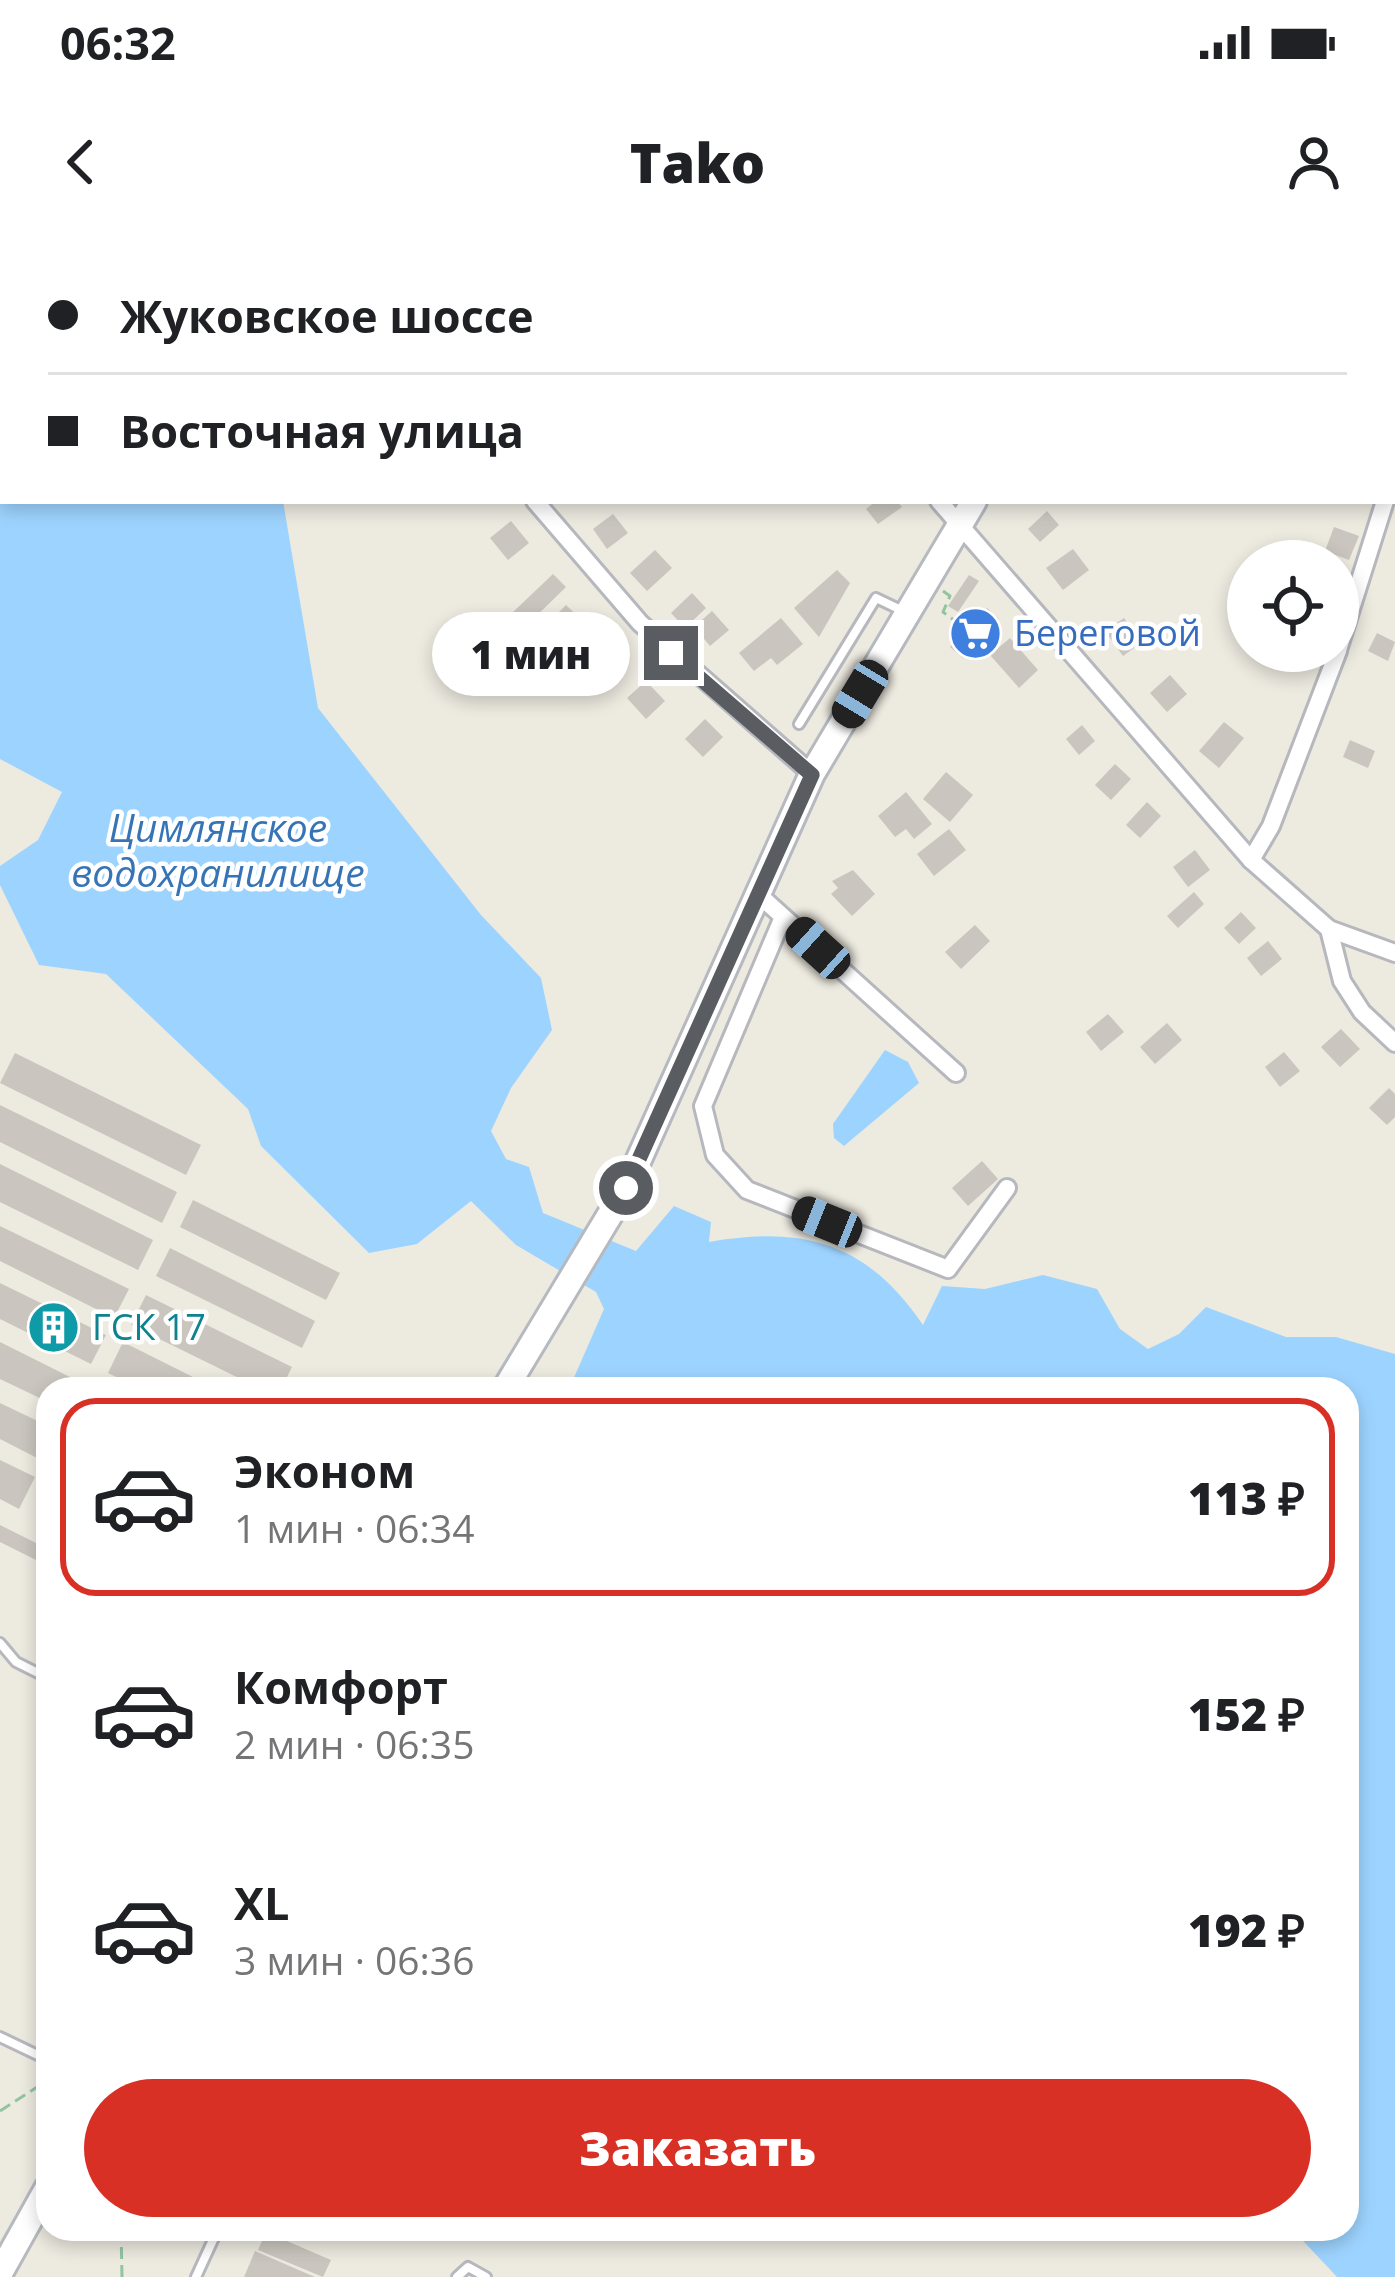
<!DOCTYPE html>
<html lang="ru">
<meta charset="utf-8">
<style>
:root{--surface:#fff;--page:#f6f6f6;--text:#202124;--muted:#757577;--line:#e0e0e0;--accent:#d93025}
body{margin:0;font-family:"Open Sans",sans-serif;background:var(--page);color:var(--text);height:100vh;display:flex;flex-direction:column;font-size:45px;white-space:nowrap}
*{box-sizing:border-box;margin:0}
p{font-size:39px;color:var(--muted)}
.icon{flex:none;width:66px;height:66px;fill:none;stroke:currentColor;stroke-width:2;stroke-linecap:round;stroke-linejoin:round}
.map{position:relative;flex:1;overflow:hidden}
.panel{position:absolute;left:36px;top:1137px;width:1323px;height:864px;display:flex;flex-direction:column;background:var(--surface);border-radius:36px;box-shadow:0 6px 18px #0003}
.panel>*{flex:none}
.hud{position:absolute;left:0px;top:0px;width:1395px;height:264px;box-shadow:0 6px 18px #0003;display:grid;align-content:center;height:264px;padding:0 48px;background:var(--surface)}
.tools{position:absolute;left:1227px;top:300px;display:grid;gap:24px}
.tools a{display:grid;place-items:center;width:132px;height:132px;border-radius:50%;background:var(--surface);box-shadow:0 6px 18px #0003;font-size:60px}
.end{position:absolute;width:54px;height:54px;margin:-27px;border:15px solid #595d62;background:#fff;box-shadow:0 0 0 6px #fff}
.from{border-radius:50%}
.bubble{position:absolute;height:84px;border-radius:42px;background:var(--surface);box-shadow:0 6px 18px #0003;font-size:39px;font-weight:800;line-height:84px;text-align:center}
.car{position:absolute;width:36px;height:72px;margin:-36px -18px;border-radius:15px;box-shadow:0 0 9px 3px #0007;background:linear-gradient(#222 24%,#8ab4d8 0 40%,#222 0 76%,#8ab4d8 0 86%,#222 0)}
.hud b{display:flex;align-items:center;gap:42px;height:114px;font-size:45px}
.hud b+b{border-top:3px solid var(--line)}
.hud i{width:30px;height:30px;background:var(--text)}
ul{padding:21px 0 0;list-style:none}
li{display:flex;align-items:center;gap:36px;height:198px;margin:0 24px 18px;padding:0 24px;border:6px solid transparent;border-radius:36px}
li div{flex:1}
li b{display:block;font-size:45px}
li em{font-style:normal;font-weight:800}
li.selected{border-color:var(--accent)}
li>.icon{width:108px;height:108px;stroke-width:1.5}
.action{display:flex;gap:24px;margin-top:auto;padding:24px 48px}
.action a{flex:1;height:138px;border-radius:72px;background:var(--accent);color:#fff;font-size:48px;font-weight:800;line-height:138px;text-align:center}
.status{display:flex;justify-content:space-between;align-items:center;height:84px;padding:0 60px;background:var(--surface);direction:ltr}
.status svg{height:33px;fill:currentColor}
header{display:flex;justify-content:space-between;align-items:center;height:156px;padding:0 48px;background:var(--surface);font-size:54px;font-weight:800}
.map>svg:first-child{display:block}
.water{fill:#9dd4ff}
.building{fill:#cac6bf}
.lines{fill:none;stroke-linecap:round;stroke-linejoin:round}
.lane-casing{stroke:#b6b8be;stroke-width:14}
.street-casing{stroke:#b6b8be;stroke-width:22}
.secondary-casing{stroke:#b6bac0;stroke-width:30}
.path{stroke:#91c5a0;stroke-width:3;stroke-dasharray:12 6;stroke-linecap:butt}
.lane{stroke:#fff;stroke-width:8}
.street{stroke:#fff;stroke-width:16}
.secondary{stroke:#fff;stroke-width:24}
.route{stroke:#595d62;stroke-width:15}
.labels{text-anchor:middle;stroke-width:9;stroke-linejoin:round;paint-order:stroke}
.shop-label{font-size:36px;fill:#366cbe;stroke:#fff;text-anchor:start}
.culture-label{font-size:36px;fill:#0d838f;stroke:#fff;text-anchor:start}
.water-label{font-size:39px;font-style:italic;fill:#3674b6;stroke:#fff}
</style>
<div class="status"><b>06:32</b><svg viewBox="0 0 49 12"><path d="M0 12V9h3v3zM5 12V6h3v6zM10 12V3h3v9zM15 12V0h3v12zM26 1h20v11H26zM47 4h2v5h-2z"/></svg></div>
<header><svg class="icon" aria-label="back" viewBox="0 0 24 24"><path d="M15 5l-7 7 7 7"/></svg>Tako<svg class="icon" aria-label="person" viewBox="0 0 24 24"><circle cx="12" cy="8" r="4"/><path d="M4 21q1-7 8-7t8 7"/></svg></header>
<div class="map">
<svg width="1395" height="2037" viewBox="0 0 1395 2037">
<rect width="100%" height="100%" fill="#edeae0"/>
<g class="water">
<path d="M0 0H206L3 3V261H283L318 468 481 675 541 738 552 790 511 848 491 891 506 919 529 927 543 973 636 1011 674 966 711 982 709 1002C805 985 868 1004 923 1085L942 1046 985 1049 1043 1035 1097 1049 1120 1089 1148 1109 1179 1094 1206 1067 1286 1097H1336L1395 1114V2037H1337L1292 1989H1347V1149H569L604 1069 596 1052 516 1005 471 961 417 1004 369 1013 261 906 248 869 106 734 39 725 0 645V626L38 600 62 552 0 519Z"/>
<polygon points="885,810 908,822 919,843 844,906 834,898 833,884"/>
</g>
<g class="building">
<polygon points="876,261 897,261 902,267 878,284 866,269"/>
<polygon points="1047,271 1059,285 1040,302 1028,289"/>
<polygon points="613,274 628,293 607,309 593,289"/>
<polygon points="511,281 529,303 508,320 490,298"/>
<polygon points="1334,287 1359,296 1349,320 1325,311"/>
<polygon points="1073,309 1089,330 1063,350 1046,328"/>
<polygon points="655,310 672,328 647,351 630,333"/>
<polygon points="837,330 850,343 819,397 794,368"/>
<polygon points="553,334 566,347 525,387 512,373"/>
<polygon points="969,335 979,341 958,372 948,366"/>
<polygon points="692,353 706,368 685,388 671,373"/>
<polygon points="566,365 589,387 577,399 555,376"/>
<polygon points="987,368 999,379 963,418 950,407"/>
<polygon points="712,371 729,390 710,406 694,387"/>
<polygon points="781,378 803,404 777,425 771,418 754,431 739,413"/>
<polygon points="1124,378 1142,402 1123,416 1105,391"/>
<polygon points="1377,393 1395,402 1388,421 1368,411"/>
<polygon points="1010,398 1038,430 1019,448 990,415"/>
<polygon points="1170,435 1187,454 1167,472 1150,453"/>
<polygon points="646,441 665,461 646,479 627,458"/>
<polygon points="705,479 723,497 703,517 685,499"/>
<polygon points="1224,482 1244,498 1219,528 1199,511"/>
<polygon points="1082,485 1095,501 1079,515 1066,499"/>
<polygon points="1350,500 1375,511 1368,528 1343,517"/>
<polygon points="1115,524 1131,539 1111,560 1095,545"/>
<polygon points="946,532 973,555 950,582 923,559"/>
<polygon points="906,552 932,584 914,599 906,589 895,597 878,576"/>
<polygon points="1147,562 1161,576 1140,598 1126,585"/>
<polygon points="949,589 966,610 934,636 917,614"/>
<polygon points="1195,610 1210,630 1188,647 1173,627"/>
<polygon points="853,630 875,654 852,676 831,654 838,648 832,641"/>
<polygon points="1194,652 1204,664 1178,688 1167,676"/>
<polygon points="1241,672 1256,688 1239,704 1224,688"/>
<polygon points="975,685 990,701 961,729 945,712"/>
<polygon points="1268,701 1282,719 1261,736 1247,718"/>
<polygon points="1108,774 1124,792 1101,811 1086,792"/>
<polygon points="1167,783 1182,800 1155,824 1140,807"/>
<polygon points="1341,789 1360,809 1340,827 1321,807"/>
<polygon points="1284,812 1300,831 1280,847 1265,827"/>
<polygon points="15,813 201,905 186,935 0,843"/>
<polygon points="1389,848 1395,854 1395,877 1387,885 1369,868"/>
<polygon points="0,865 177,952 162,983 0,902"/>
<polygon points="982,921 998,939 968,966 952,948"/>
<polygon points="0,924 153,1000 138,1030 0,962"/>
<polygon points="193,960 340,1033 326,1060 180,987"/>
<polygon points="0,986 129,1049 114,1078 0,1021"/>
<polygon points="170,1008 315,1081 302,1108 156,1036"/>
<polygon points="0,1043 106,1095 91,1124 0,1079"/>
<polygon points="146,1055 292,1127 281,1149 261,1149 131,1085"/>
<polygon points="0,1102 82,1143 79,1149 48,1149 48,1162 0,1139"/>
<polygon points="123,1102 217,1149 141,1149 108,1133"/>
<polygon points="0,1163 48,1186 43,1221 0,1199"/>
<polygon points="0,1220 35,1237 19,1269 0,1259"/>
<polygon points="0,1285 48,1309 48,1326 0,1302"/>
<polygon points="266,1992 331,2020 323,2037 258,2010"/>
<polygon points="255,2011 315,2037 244,2037"/>
</g>
<g class="lines">
<defs>
<g id="lane">
<polyline points="799,484 876,358 901,370"/>
<polyline points="0,1403 16,1422 48,1438"/>
<polyline points="0,1797 48,1820"/>
<polyline points="196,2037 218,1989"/>
<polyline points="457,2037 468,2027 486,2037"/>
</g>
<g id="street">
<polyline points="310,0 313,3"/>
<polyline points="729,0 732,3"/>
<polyline points="1300,0 1302,3"/>
<polyline points="1392,72 1395,73"/>
<polyline points="1392,239 1395,229"/>
<polyline points="535,261 640,383 812,534"/>
<polyline points="939,261 1251,620 1329,689 1342,741 1362,772 1395,803"/>
<polyline points="1338,410 1385,261"/>
<polyline points="1251,620 1271,586 1338,411"/>
<polyline points="759,655 956,833"/>
<polyline points="783,677 703,866 715,915 747,950 948,1029 1007,948"/>
<polyline points="1329,689 1395,713"/>
</g>
<g id="secondary">
<polyline points="1123,3 1125,0"/>
<polyline points="505,1149 626,948 812,534 974,261"/>
<polyline points="0,2033 48,1947"/>
</g>
</defs>
<use href="#lane" class="lane-casing"/>
<use href="#street" class="street-casing"/>
<use href="#secondary" class="secondary-casing"/>
<g class="path">
<polyline points="1392,138 1395,142"/>
<polyline points="943,351 950,356 943,372 962,386"/>
<polyline points="0,1871 48,1840"/>
<polyline points="121,1989 122,2037"/>
</g>
<use href="#lane" class="lane"/>
<use href="#street" class="street"/>
<use href="#secondary" class="secondary"/>
</g>
<g class="lines">
<polyline class="route" points="626,948 812,535 671,413"/>
</g>
<defs>
<symbol id="supermarket-disc" viewBox="-11 -11 22 22"><circle r="9.5" fill="#3f7fe0" stroke="#fff"/><path d="M-6-5.5h2.5l.6 2H6L4.5 2H-2.5L-4.4-4H-6ZM-1.5 3.2a1.3 1.3 0 1 0 .1 0ZM3 3.2a1.3 1.3 0 1 0 .1 0Z" fill="#fff"/></symbol>
<symbol id="building-disc" viewBox="-11 -11 22 22"><circle r="9.5" fill="#0f9aa8" stroke="#fff"/><path d="M-4-6H4V6H1V3H-1V6H-4ZM-2.5-4.3h1.7v1.8h-1.7ZM.8-4.3h1.7v1.8H.8ZM-2.5-1h1.7V.8h-1.7ZM.8-1h1.7V.8H.8Z" fill="#fff"/></symbol>
</defs>
<g fill-rule="evenodd">
<use href="#supermarket-disc" x="946" y="364" width="59" height="59"/>
<use href="#building-disc" x="24" y="1058" width="59" height="59"/>
</g>
<g class="labels">
<g class="shop-label">
<text x="1014" y="406">Береговой</text>
</g>
<g class="culture-label">
<text x="92" y="1100">ГСК 17</text>
</g>
<g class="water-label">
<text x="218" y="602">Цимлянское<tspan x="218" dy="45">водохранилище</tspan></text>
</g>
</g>
</svg>
<div class="tools">
<a><svg class="icon" aria-label="locate" viewBox="0 0 24 24"><circle cx="12" cy="12" r="6"/><path d="M12 2v4M12 18v4M2 12h4M18 12h4"/></svg></a>
</div>
<i class="end from" style="left:626px;top:948px"></i>
<i class="end" style="left:671px;top:413px"></i>
<div class="bubble" style="left:432px;top:372px;width:198px">1 мин</div>
<i class="car" style="left:860px;top:454px;rotate:211deg"></i>
<i class="car" style="left:818px;top:708px;rotate:312deg"></i>
<i class="car" style="left:827px;top:982px;rotate:292deg"></i>
<div class="hud">
<b><i class="from"></i>Жуковское шоссе</b>
<b><i></i>Восточная улица</b>
</div>
<section class="panel">
<ul>
<li class="selected"><svg class="icon" aria-label="car" viewBox="0 0 24 24"><path d="M5 17H2v-5l4-1 3-4h7l3 4 3 1v5h-3M9 17h6M6 11h13"/><circle cx="7" cy="17" r="2"/><circle cx="17" cy="17" r="2"/></svg><div><b>Эконом</b><p>1 мин · 06:34</p></div><em>113 ₽</em></li>
<li><svg class="icon" aria-label="car" viewBox="0 0 24 24"><path d="M5 17H2v-5l4-1 3-4h7l3 4 3 1v5h-3M9 17h6M6 11h13"/><circle cx="7" cy="17" r="2"/><circle cx="17" cy="17" r="2"/></svg><div><b>Комфорт</b><p>2 мин · 06:35</p></div><em>152 ₽</em></li>
<li><svg class="icon" aria-label="car" viewBox="0 0 24 24"><path d="M5 17H2v-5l4-1 3-4h7l3 4 3 1v5h-3M9 17h6M6 11h13"/><circle cx="7" cy="17" r="2"/><circle cx="17" cy="17" r="2"/></svg><div><b>XL</b><p>3 мин · 06:36</p></div><em>192 ₽</em></li>
</ul>
<div class="action"><a>Заказать</a></div>
</section>
</div>
